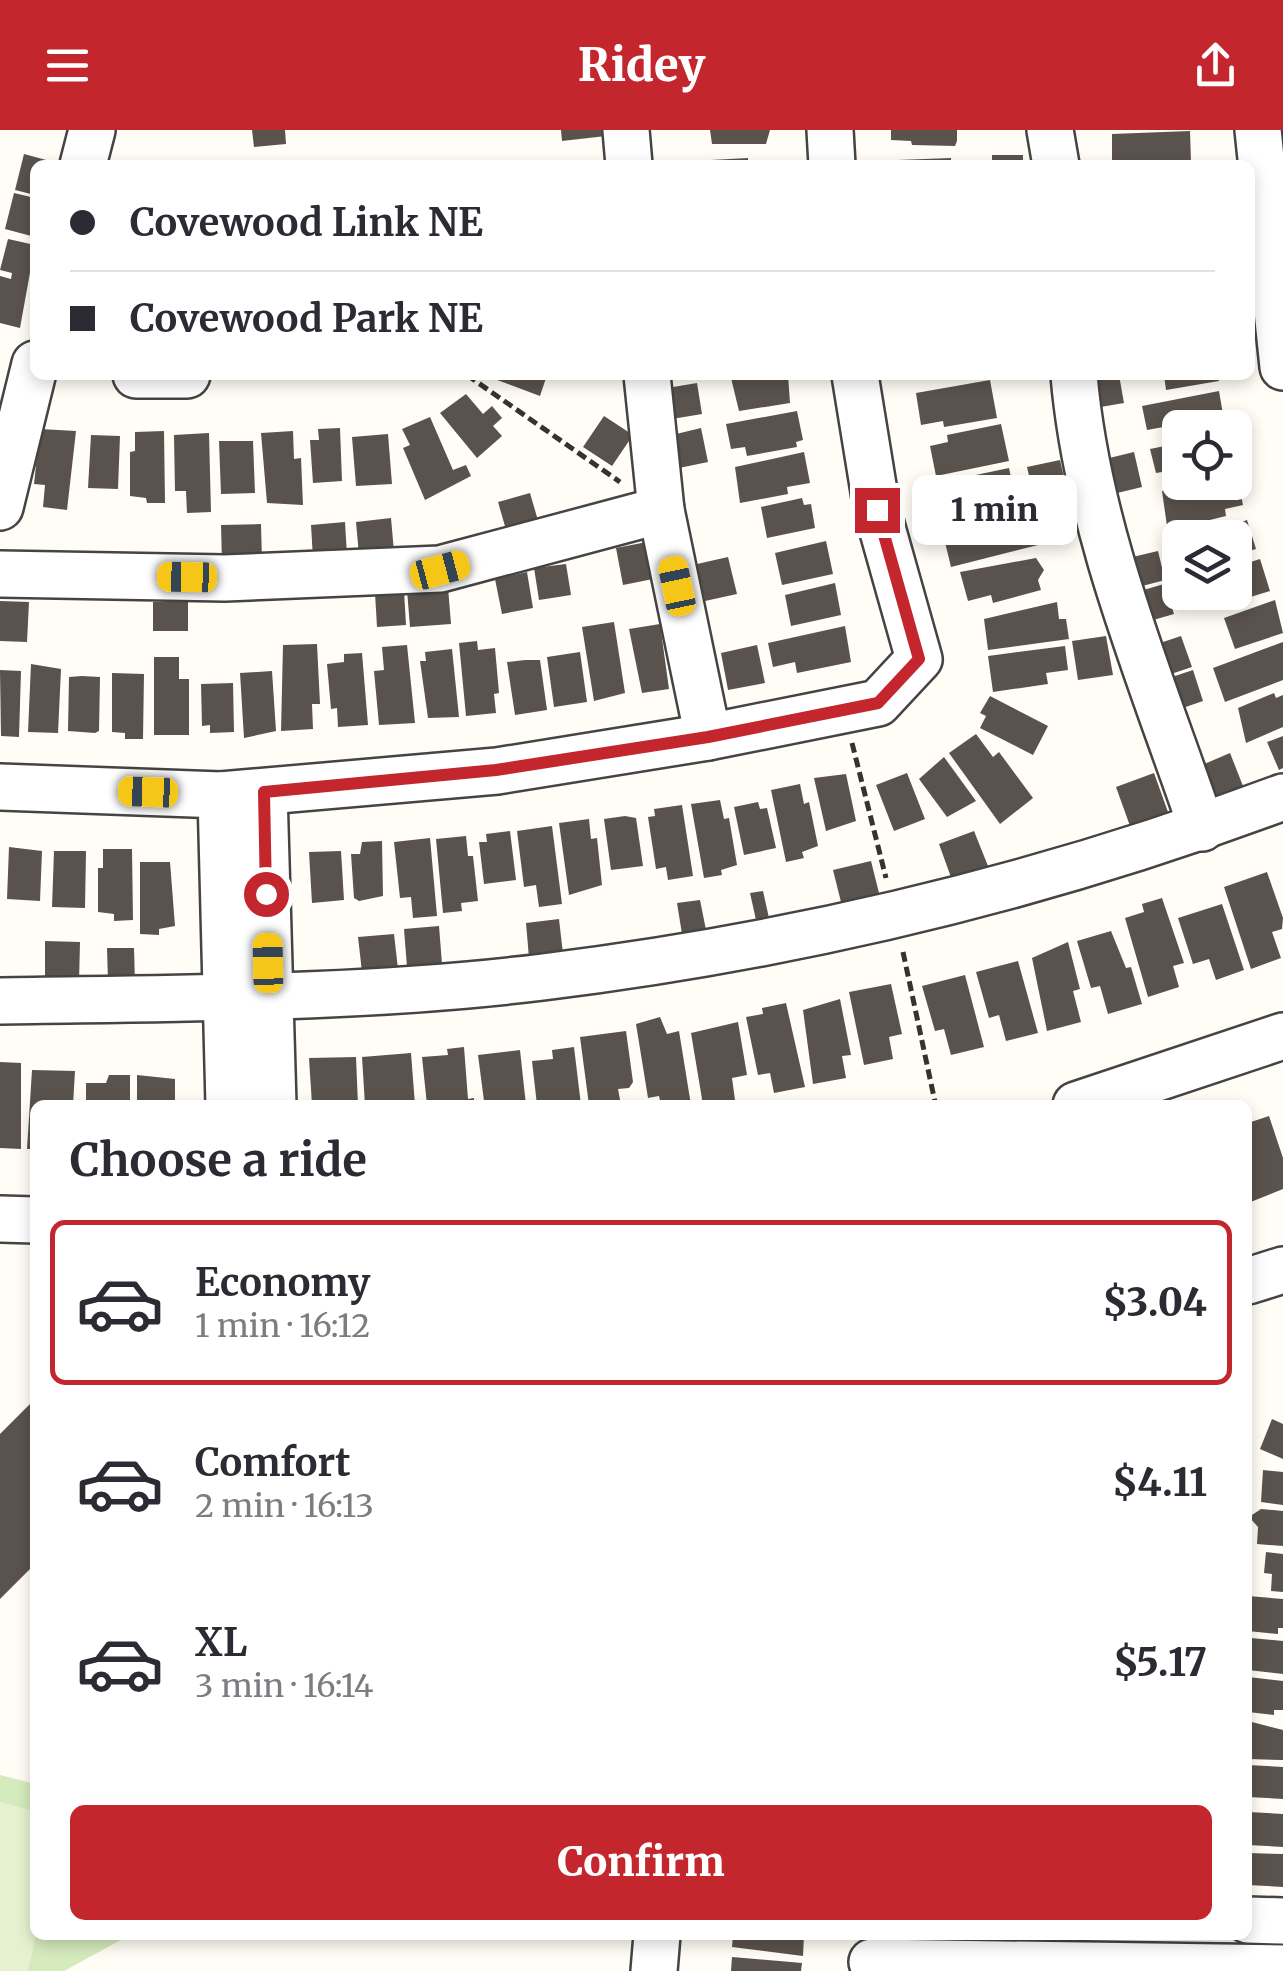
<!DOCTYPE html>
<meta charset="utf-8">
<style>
:root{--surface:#fff;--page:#f2f2f3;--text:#2b2b33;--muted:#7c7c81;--line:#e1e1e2;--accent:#c4262e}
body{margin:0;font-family:Merriweather,serif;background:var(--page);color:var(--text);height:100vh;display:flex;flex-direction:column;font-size:38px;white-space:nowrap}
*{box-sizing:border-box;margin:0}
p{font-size:32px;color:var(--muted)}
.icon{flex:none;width:55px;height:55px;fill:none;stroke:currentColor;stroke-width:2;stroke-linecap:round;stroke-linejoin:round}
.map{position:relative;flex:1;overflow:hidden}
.side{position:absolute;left:30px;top:970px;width:1222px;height:840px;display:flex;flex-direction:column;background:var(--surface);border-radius:15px;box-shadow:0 5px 15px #0003}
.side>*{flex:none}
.guide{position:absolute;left:30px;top:30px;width:1225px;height:220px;border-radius:15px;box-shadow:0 5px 15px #0003;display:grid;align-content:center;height:220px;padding:0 40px;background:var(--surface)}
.fabs{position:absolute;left:1162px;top:280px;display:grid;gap:20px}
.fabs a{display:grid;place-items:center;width:90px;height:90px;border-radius:15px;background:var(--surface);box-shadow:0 5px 15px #0003;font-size:50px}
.end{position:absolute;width:45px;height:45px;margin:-22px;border:12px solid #c4262e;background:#fff;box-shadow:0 0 0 5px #fff}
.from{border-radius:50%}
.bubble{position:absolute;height:70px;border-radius:15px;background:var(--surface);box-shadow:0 5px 15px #0003;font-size:32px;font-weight:800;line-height:70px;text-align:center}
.car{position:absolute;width:30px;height:60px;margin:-30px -15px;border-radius:12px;box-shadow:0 0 8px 2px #0007;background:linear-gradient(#f5c518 24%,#345 0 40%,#f5c518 0 76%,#345 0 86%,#f5c518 0)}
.guide b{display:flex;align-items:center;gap:35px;height:95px;font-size:38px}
.guide b+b{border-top:2px solid var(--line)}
.guide i{width:25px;height:25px;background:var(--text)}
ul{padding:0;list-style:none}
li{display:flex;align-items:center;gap:30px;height:165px;margin:0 20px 15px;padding:0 20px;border:5px solid transparent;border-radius:15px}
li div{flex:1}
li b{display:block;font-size:38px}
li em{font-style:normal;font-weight:800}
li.active{border-color:var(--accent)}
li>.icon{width:90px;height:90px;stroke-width:1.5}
h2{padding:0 40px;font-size:45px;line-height:120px}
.primary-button{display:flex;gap:20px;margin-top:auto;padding:20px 40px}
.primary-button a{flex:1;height:115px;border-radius:15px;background:var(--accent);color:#fff;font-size:40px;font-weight:800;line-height:115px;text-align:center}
header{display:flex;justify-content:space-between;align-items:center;height:130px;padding:0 40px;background:var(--accent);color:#fff;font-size:45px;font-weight:800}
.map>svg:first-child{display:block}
.green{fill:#d5ebbd}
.pitch{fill:#e6f2cf}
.building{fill:#5a524d}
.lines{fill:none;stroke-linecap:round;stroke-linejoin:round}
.minor-casing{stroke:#444;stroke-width:50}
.path{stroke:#333;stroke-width:5;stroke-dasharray:10 5;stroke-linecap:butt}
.minor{stroke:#fff;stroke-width:45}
.route{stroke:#c4262e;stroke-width:12}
</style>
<header><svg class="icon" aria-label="menu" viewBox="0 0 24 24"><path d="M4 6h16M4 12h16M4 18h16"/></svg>Ridey<svg class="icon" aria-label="share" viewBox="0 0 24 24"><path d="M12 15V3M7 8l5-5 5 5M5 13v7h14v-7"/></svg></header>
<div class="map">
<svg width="1283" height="1841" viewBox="0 0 1283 1841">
<rect width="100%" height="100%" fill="#fffdf5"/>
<polygon class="green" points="0,1645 35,1654 35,1805 130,1805 64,1841 0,1841"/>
<polygon class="pitch" points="0,1672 35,1681 36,1805 28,1841 0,1841"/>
<g class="building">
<polygon points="252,0 285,0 286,14 254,17"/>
<polygon points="561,0 605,0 606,6 562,11"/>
<polygon points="710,0 770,0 766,14 712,14"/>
<polygon points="891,0 957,0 957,11 955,16 912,15 911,11 891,10"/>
<polygon points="1190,1 1191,32 1112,35 1112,4"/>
<polygon points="24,24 61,34 35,35 35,65 15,60"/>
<rect x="992" y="25" width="31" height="10"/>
<polygon points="748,28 748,35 711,35 711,30"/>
<polygon points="951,28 951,35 898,35 898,30"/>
<polygon points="14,63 35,68 35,107 5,99"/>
<polygon points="8,109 35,115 20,198 0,193 0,146 11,149 12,143 0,140"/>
<polygon points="484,245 547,245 540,266"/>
<polygon points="752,245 788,245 790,273 739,281 731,248"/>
<polygon points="1084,245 1119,245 1124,273 1089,279"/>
<polygon points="1164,245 1218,245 1219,251 1166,260"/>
<polygon points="990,250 997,288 944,297 943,291 921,295 916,263"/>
<polygon points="697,253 702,284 672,289 667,258"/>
<polygon points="1219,261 1225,296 1180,298 1180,305 1171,307 1169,296 1147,300 1142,276"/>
<polygon points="466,264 483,284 492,276 502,288 493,296 502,306 477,328 440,283"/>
<polygon points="797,281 803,310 796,312 797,317 747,326 745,317 731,319 726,294"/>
<polygon points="604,286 633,305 612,336 583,317"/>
<polygon points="430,287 453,340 466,335 471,346 425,370 403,318 410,315 402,299"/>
<polygon points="1001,294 1009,331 936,346 930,316 948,312 947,305"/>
<polygon points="340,298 342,351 313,353 310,310 319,310 318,299"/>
<polygon points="701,298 708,332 679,338 672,305"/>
<polygon points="40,299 76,301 67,380 43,377 45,355 34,354"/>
<polygon points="164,301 165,373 147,373 146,368 130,366 130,322 135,321 135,302"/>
<polygon points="293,301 294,329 301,328 303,375 267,373 261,303"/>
<polygon points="209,303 211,382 187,383 186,361 175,361 174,305"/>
<polygon points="388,304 392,354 356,356 352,307"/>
<polygon points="91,305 120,306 118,359 88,358"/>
<polygon points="219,311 253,311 255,363 221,364"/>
<polygon points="1180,313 1180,339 1156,343 1150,319"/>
<polygon points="804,322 810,353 787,357 788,364 740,373 735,337"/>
<polygon points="1134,322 1142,357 1109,365 1101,330"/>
<polygon points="1060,330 1068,365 1035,372 1027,337"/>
<polygon points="1009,338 1014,362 992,367 994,378 940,388 933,354"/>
<polygon points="1202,352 1238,352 1243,375 1225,379 1226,386 1173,399 1167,396 1162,361"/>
<polygon points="530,363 539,394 507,403 498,372"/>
<polygon points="802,368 804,375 811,374 815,398 767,408 761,377"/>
<polygon points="1033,377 1042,414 951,437 944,408 952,406 950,398"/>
<polygon points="391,388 394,422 359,425 356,392"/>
<polygon points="1247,390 1256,419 1235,425 1235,408 1197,408"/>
<polygon points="345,392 347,426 313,428 311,395"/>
<polygon points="261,394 262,431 222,433 221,395"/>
<polygon points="652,411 658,448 623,455 616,418"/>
<polygon points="826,411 833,444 782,455 775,423"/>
<polygon points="1158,421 1165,450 1131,459 1124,429"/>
<polygon points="728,427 737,464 705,471 697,434"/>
<polygon points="1036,428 1044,440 1038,450 1041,460 993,473 991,465 968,471 960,442"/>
<polygon points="1260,429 1270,461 1221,476 1216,462 1235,462 1235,437"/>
<polygon points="566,434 571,465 539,470 534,438"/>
<polygon points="527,442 533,478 502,484 495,449"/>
<polygon points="835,453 841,485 791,496 785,465"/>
<polygon points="1164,454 1174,484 1143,493 1133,463"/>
<polygon points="448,457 451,494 410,497 407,460"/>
<polygon points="404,461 406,495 377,497 375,463"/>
<polygon points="1275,470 1283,503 1235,519 1224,488"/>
<polygon points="0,471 29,472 27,512 0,511"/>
<rect x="153" y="472" width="35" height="29"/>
<polygon points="1057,472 1059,489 1066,489 1069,509 988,520 984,489"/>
<polygon points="614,492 625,563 594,571 582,497"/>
<polygon points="660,494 669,559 642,563 629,499"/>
<polygon points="845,496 851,532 797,543 795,532 773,537 768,513"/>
<polygon points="1106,506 1113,545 1078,550 1072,511"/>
<polygon points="1181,506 1192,537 1162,547 1151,516"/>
<polygon points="477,511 478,520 495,518 499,563 494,564 496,583 466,586 459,513"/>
<polygon points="1283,512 1283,550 1225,572 1213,538"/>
<polygon points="317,514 320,574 312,574 313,599 281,601 283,515"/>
<polygon points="407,515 415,593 379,595 374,541 384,540 382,517"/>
<polygon points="757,515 765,553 728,560 721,523"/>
<polygon points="1065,516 1068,540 1046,543 1048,554 993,562 988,526"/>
<polygon points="452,519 459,587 428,588 420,531 426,531 425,522"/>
<polygon points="580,522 587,572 554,577 547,527"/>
<polygon points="362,523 368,595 338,597 337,578 331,579 327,534 344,532 344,524"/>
<polygon points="154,527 179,527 179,549 189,549 189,605 154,605"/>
<polygon points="525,530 540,530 547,580 515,585 507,532"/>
<polygon points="31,534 61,539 58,603 28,602"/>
<polygon points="0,540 21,541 19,607 1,606"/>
<polygon points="1193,540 1203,571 1174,581 1163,550"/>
<polygon points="272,541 276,601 244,608 240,543"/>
<polygon points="112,543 144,544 143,609 125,609 125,603 112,602"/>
<polygon points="82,546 100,547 99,601 95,603 68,601 69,547"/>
<polygon points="233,553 234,602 210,603 210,595 202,596 201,554"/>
<polygon points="1274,563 1276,568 1283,565 1283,597 1246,613 1238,578"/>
<polygon points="990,566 1048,596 1033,625 980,598 986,586 980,583"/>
<polygon points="976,604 993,627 999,622 1033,668 1000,694 949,623"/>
<polygon points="1283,606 1283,638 1279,640 1267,612"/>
<polygon points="1230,623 1243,656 1208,670 1195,638"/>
<polygon points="944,627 976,671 947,687 919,649"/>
<polygon points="907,643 925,689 894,701 876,655"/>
<polygon points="1154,643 1168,682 1130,696 1116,657"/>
<polygon points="846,644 856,691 826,701 814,648"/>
<polygon points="800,654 804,674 809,672 818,716 802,722 804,728 786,732 771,660"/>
<polygon points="720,670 724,689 729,688 737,735 721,740 722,745 704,748 691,674"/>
<polygon points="758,672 760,679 767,678 776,718 744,725 734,677"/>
<polygon points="682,675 693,746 668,750 666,737 656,739 648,687 655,686 654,679"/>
<polygon points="625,686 636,688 643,736 611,740 604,689"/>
<polygon points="589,689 591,709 597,708 602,755 569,765 559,693"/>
<polygon points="552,696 562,774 539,777 536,755 524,757 517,701"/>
<polygon points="510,701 516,750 484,754 479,712 487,712 486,704"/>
<polygon points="974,701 988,736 952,750 939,714"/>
<polygon points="466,706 468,726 473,726 478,771 461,773 462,781 443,783 436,709"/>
<polygon points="430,708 437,786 413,788 411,767 400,768 394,712"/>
<polygon points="382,711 383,766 359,771 354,768 351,724 360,724 362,712"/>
<polygon points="9,717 42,721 40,771 7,769"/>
<polygon points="103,719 132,719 133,790 114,791 114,784 98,782 98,738 103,738"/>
<polygon points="54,721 86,721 85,778 52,777"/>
<polygon points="341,721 344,770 312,773 309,722"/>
<polygon points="871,731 880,767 842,776 833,740"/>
<polygon points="140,732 170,732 175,796 159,799 159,805 140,804"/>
<polygon points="1267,742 1283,788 1282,799 1272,802 1281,828 1251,839 1224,757"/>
<polygon points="763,761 769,788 756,790 750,763"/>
<polygon points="1162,768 1184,833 1173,836 1179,857 1148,867 1125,788 1144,782 1142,774"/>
<polygon points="700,770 706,800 682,804 677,773"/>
<polygon points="1222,774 1244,840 1216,850 1209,829 1193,834 1178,788"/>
<polygon points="559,789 563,824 529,828 526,793"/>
<polygon points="439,796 442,834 407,837 404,799"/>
<polygon points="1111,801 1126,838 1131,837 1142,874 1108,884 1100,856 1091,858 1077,811"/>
<polygon points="394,804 398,839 362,842 358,807"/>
<polygon points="45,811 80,812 79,852 45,851"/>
<polygon points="1068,812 1080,859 1073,861 1081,892 1047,901 1032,828"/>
<polygon points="107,818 134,818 135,852 108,852"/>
<polygon points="1018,831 1038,903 1006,911 999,885 989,888 976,842"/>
<polygon points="965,845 984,917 951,925 944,899 935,901 922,856"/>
<polygon points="891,854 902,904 889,907 893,929 864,935 849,862"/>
<polygon points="840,869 851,925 842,926 846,948 813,954 803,880"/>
<polygon points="786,873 805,957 774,963 770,943 758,945 746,887 763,884 762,878"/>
<polygon points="660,887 667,904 679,901 691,975 661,975 659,966 648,968 636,894"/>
<polygon points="738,892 747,945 732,948 735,970 703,975 691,903"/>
<polygon points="626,901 633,952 629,958 618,959 621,975 589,975 580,907"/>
<polygon points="464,917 468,969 474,968 474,975 427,975 422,927 448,925 447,919"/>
<polygon points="574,917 581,975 537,975 532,931 553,929 552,920"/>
<polygon points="520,920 526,975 475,975 484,971 478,925"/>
<polygon points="411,923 415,975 365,975 362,927"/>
<polygon points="356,927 358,975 312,975 309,928"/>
<polygon points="0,932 21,933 21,1019 0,1018"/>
<polygon points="32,940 75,941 73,975 35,975 35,1019 27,1019"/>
<polygon points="109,945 130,945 130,975 86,975 86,953 106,953"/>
<polygon points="137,945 175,949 175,975 137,975"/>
<polygon points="1269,986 1283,1028 1283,1059 1248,1073 1248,993"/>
<polygon points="35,1269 35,1434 0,1469 0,1304"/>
<polygon points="1272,1289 1283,1294 1283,1329 1260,1319"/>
<polygon points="1263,1340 1283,1342 1283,1375 1261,1372"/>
<polygon points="1261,1379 1283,1381 1283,1416 1257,1414 1258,1397 1249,1387"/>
<polygon points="1266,1422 1283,1424 1283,1462 1271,1461 1272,1444 1264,1443"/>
<polygon points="1248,1466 1283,1469 1283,1498 1278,1498 1278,1504 1248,1501"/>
<polygon points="1251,1508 1283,1511 1283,1544 1248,1540"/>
<polygon points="1248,1547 1283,1551 1283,1580 1274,1580 1274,1585 1248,1582"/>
<polygon points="1248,1591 1283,1600 1283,1630 1248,1629"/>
<polygon points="1248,1635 1283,1637 1283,1669 1248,1667"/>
<polygon points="1248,1682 1283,1684 1283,1717 1248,1715"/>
<polygon points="1248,1723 1283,1724 1283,1757 1248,1755"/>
<polygon points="733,1805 804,1805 803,1826 732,1817"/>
<polygon points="732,1827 802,1833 801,1841 731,1841"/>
</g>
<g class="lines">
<defs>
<g id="minor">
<polyline points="626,0 629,35"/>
<polyline points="830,0 832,35"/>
<polyline points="1050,0 1056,35"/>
<polyline points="1258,0 1283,237"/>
<polyline points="83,35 92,0"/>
<polyline points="136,245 187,245"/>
<polyline points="647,245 661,380 708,607"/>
<path d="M1074 245C1087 400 1152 551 1202 698"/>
<polyline points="0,377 35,234"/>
<polyline points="0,444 225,448 440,439 661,380"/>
<polyline points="0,657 221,665 497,641 708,607 878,573 919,529 877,380 855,245"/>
<polyline points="264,662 273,975"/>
<polyline points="221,665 229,975"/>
<path d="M0 871C181 868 363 869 543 847 795 816 1046 756 1283 667"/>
<polyline points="1076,975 1283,906"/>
<polyline points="0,1089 35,1090"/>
<polyline points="1248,1151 1283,1140"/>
<polyline points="1248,1790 1283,1791"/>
<polyline points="872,1832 1283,1838"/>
<polyline points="654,1841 657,1805"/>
</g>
</defs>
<use href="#minor" class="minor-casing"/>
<g class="path">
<polyline points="467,245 620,352"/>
<polyline points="852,613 886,748"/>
<polyline points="903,822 935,972"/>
</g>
<use href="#minor" class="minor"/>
</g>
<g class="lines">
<polyline class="route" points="266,764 264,662 496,640 708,607 878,573 919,529 877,380"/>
</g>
</svg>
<div class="fabs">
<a><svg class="icon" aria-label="locate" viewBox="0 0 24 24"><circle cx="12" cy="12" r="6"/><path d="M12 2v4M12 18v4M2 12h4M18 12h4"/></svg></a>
<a><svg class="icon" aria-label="layers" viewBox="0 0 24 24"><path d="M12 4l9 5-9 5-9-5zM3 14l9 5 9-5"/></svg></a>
</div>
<i class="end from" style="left:266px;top:764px"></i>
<i class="end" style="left:877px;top:380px"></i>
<div class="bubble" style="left:912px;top:345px;width:165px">1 min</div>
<i class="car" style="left:440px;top:440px;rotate:75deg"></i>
<i class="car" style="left:187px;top:447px;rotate:271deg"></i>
<i class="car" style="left:677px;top:456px;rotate:348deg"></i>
<i class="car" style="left:148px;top:662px;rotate:272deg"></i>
<i class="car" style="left:268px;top:833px;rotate:359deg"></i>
<div class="guide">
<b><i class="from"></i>Covewood Link NE</b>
<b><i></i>Covewood Park NE</b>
</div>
<section class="side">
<h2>Choose a ride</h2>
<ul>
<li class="active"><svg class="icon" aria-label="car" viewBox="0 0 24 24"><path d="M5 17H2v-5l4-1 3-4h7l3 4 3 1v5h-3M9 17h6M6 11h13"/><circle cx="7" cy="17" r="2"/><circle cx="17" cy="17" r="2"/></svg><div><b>Economy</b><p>1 min · 16:12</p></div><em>$3.04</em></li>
<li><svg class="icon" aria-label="car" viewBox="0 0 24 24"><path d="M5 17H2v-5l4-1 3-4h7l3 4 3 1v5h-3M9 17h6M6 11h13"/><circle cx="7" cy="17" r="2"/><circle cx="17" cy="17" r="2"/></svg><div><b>Comfort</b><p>2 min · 16:13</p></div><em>$4.11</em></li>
<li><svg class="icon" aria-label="car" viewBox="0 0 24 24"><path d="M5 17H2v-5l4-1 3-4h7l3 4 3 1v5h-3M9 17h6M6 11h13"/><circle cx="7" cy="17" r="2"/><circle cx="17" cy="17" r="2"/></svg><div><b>XL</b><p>3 min · 16:14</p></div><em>$5.17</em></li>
</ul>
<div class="primary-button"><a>Confirm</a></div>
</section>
</div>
